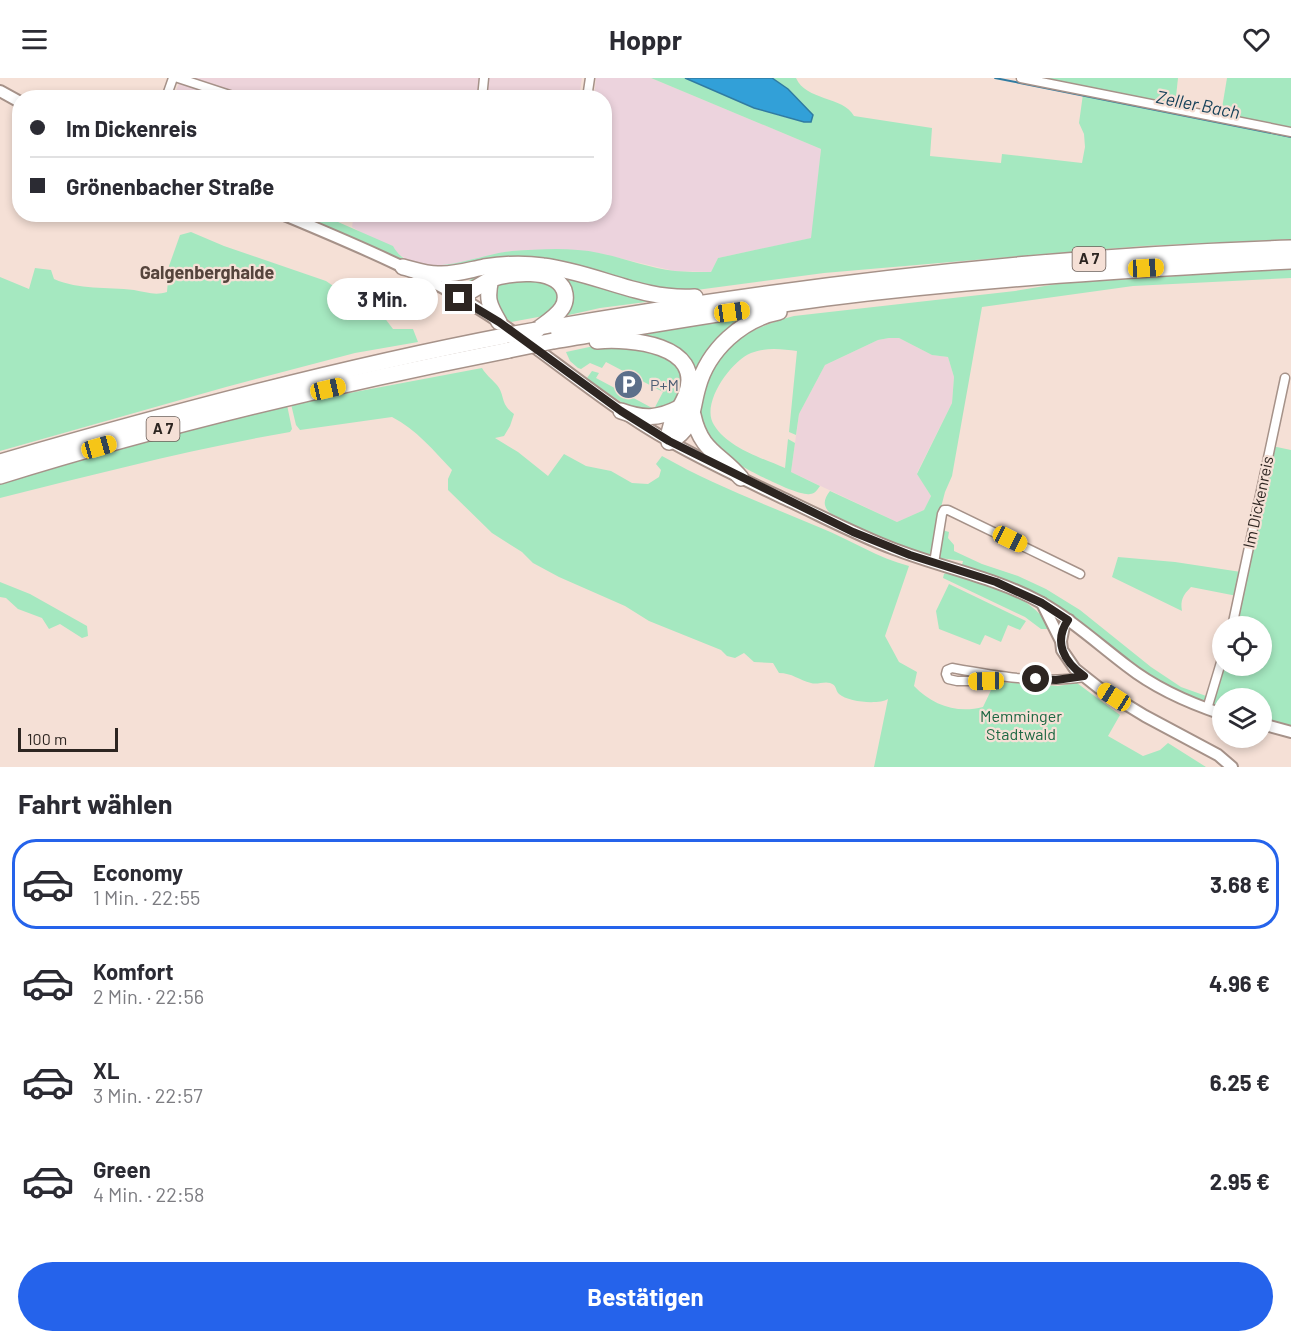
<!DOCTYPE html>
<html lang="de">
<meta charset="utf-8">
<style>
:root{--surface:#fff;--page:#f7f7f7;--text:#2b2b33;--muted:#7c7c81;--line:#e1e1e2;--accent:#2563eb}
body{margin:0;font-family:Barlow,sans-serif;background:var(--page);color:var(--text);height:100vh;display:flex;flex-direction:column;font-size:22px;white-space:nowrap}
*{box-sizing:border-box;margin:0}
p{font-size:20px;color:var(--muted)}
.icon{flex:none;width:33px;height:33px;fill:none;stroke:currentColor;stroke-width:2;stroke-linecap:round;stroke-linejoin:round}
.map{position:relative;height:689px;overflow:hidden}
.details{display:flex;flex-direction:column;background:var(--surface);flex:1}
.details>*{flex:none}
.guide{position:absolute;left:12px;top:12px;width:600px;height:132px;border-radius:24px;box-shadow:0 3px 9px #0003;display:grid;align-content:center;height:132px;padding:0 18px;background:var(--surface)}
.controls{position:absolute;left:1212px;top:538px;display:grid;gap:12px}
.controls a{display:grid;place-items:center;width:60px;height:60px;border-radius:50%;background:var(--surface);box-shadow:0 3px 9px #0003;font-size:30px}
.scale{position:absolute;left:18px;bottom:15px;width:100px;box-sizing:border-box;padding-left:6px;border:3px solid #2d2521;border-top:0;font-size:16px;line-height:21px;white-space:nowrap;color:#2d2521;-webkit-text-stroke:4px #f5e0d6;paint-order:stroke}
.end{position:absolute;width:27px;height:27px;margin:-14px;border:8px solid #2d2521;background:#fff;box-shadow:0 0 0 3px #fff}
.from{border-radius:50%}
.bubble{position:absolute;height:42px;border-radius:21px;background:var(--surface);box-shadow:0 3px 9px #0003;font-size:20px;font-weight:700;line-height:42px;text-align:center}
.car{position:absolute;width:18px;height:36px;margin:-18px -9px;border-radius:8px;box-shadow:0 0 4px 2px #0007;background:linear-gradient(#f5c518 24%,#345 0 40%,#f5c518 0 76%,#345 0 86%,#f5c518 0)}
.guide b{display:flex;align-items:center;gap:21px;height:57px;font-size:22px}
.guide b+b{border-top:2px solid var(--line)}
.guide i{width:15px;height:15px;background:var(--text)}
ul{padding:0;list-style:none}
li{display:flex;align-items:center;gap:18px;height:90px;margin:0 12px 9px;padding:0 6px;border:3px solid transparent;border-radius:24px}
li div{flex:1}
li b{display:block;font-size:22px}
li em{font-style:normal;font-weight:700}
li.current{border-color:var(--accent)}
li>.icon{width:54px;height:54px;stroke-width:1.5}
h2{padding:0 18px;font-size:27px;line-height:72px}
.button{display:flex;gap:12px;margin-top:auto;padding:12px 18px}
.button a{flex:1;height:69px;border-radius:36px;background:var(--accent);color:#fff;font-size:24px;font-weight:700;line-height:69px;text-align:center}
header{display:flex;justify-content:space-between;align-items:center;height:78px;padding:0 18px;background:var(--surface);font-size:27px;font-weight:700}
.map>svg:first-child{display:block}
.commercial{fill:#edd3da}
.industrial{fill:#ecd3dd}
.green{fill:#a5e8c0}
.water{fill:#32a0d8;stroke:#307ba1;stroke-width:1.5}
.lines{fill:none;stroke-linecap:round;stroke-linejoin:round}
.stream{stroke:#307ba1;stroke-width:2}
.minor-casing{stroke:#a69289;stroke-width:11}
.tertiary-casing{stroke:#a69289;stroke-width:14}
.secondary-casing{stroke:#a69289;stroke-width:14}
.motorway-casing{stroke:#a69289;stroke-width:18}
.minor{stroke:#fff;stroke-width:8}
.tertiary{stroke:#fff;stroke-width:10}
.secondary{stroke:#fff;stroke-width:10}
.motorway{stroke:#fff;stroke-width:15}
.motorway-bridge-casing{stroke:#a69289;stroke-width:18;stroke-linecap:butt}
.motorway-bridge{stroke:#fff;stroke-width:15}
.route{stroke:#2d2521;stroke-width:8}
.labels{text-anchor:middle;stroke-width:4.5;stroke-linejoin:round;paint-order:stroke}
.shield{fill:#f5e0d6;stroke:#695d57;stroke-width:1.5}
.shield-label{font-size:15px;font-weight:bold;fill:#2d2521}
.service-label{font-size:16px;fill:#4e5e75;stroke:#f5e0d6;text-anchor:start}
.street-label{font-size:16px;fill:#2d2521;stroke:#f5e0d6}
.park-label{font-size:16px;fill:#1c6742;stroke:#f5e0d6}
.water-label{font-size:18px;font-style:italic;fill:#154159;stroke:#f5e0d6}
.neighbourhood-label{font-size:18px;font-weight:bold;fill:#55443c;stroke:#f5e0d6}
</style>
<header><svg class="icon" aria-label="menu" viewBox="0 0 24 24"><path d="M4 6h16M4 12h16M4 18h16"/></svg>Hoppr<svg class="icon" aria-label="heart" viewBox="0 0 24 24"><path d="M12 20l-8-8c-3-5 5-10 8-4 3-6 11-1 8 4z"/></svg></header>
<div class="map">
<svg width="1291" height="689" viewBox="0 0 1291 689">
<rect width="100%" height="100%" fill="#f5e0d6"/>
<g class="commercial">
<polygon points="181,0 582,0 579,20 173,20"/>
<polygon points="889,260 899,260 932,277 948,279 954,299 952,325 917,395 931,418 924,432 897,444 791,394 799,336 825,287 878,262"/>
</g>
<polygon class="industrial" points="596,0 651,0 821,71 812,160 718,180 711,194 674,193 598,175 564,172 510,173 450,188 430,189 408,182 352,149 354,136 604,136 604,20 594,19"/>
<g class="green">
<path d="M651 0H685L754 30 788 40 813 37 788 11 772 0H796C806 23 843 18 854 38L932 50 930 78 1001 85 1002 76 1082 85 1085 69 1084 56 1079 45 1083 16 1291 57V161L1143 168 1033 177 824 195 689 213H662L586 192 442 193 403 184 295 137H322L393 168C415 208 480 175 512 173 540 171 572 169 599 175 624 180 649 190 675 193 687 194 699 194 711 194L718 180 811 160 821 71Z"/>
<polygon points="1042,0 1178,0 1175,28"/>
<polygon points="1227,0 1291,0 1291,50 1221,36"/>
<path d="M191 154 224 168 326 203 358 225 374 226 393 251H413L418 264 355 275 226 309 0 373V199L29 211 35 190 51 192 54 201C79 212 107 209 134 212 146 214 155 218 167 214L169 188 180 157Z"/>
<polygon points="533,190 669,221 600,230 560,239 566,232 548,194 463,213 465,207 475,197"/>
<path d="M1291 191V200L1133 208 982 229 952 398 945 414 939 437 932 473 929 478 880 461 830 435C822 427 824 421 830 413L897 444 924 432 931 418 917 396 952 325 954 299 948 279 932 277 899 260H889L878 262 825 287 799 336 796 357 789 354 797 273C782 271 766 269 751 275 731 283 700 326 714 347 728 370 762 380 785 390L788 361 795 365 791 394 820 408C817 412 815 416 810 416 797 419 736 386 723 377 716 372 708 360 703 352 698 342 701 327 703 316 715 268 749 250 794 238L1015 213 1063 205Z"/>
<polygon points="519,200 557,207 562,224 549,237 511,244 501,236 493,211 498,205"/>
<polygon points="752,238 737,248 676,355 689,288 626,257"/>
<polygon points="594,268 658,271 683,293 679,322 654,336 624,326 591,304 587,300 592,293 599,295 596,300 654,331 663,314 606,284 602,290 590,285 581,291 578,290 570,283 566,274"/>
<path d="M482 290C486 297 491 300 496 306 506 317 499 325 514 336L510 348 504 358 495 360 518 374 548 398 564 376 586 388 611 393 632 405 648 406 659 399 661 392 656 386 662 378C713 407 767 427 821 450 851 462 878 480 909 488L885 558 899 584 917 594 914 608C932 627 957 636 983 629L994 606 999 604 1058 608 1077 605 1120 637 1108 658 1143 678 1160 672 1168 665 1206 689H874L888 621C878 627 848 624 839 616 835 612 837 607 830 605 824 603 817 607 811 605 799 602 792 595 779 595L773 585 754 584 744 575 735 580 727 578 721 572 649 543 625 528 559 499 533 485 522 474 492 455 448 412V401L452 392C434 373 416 351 392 339L300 352 296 347 291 326Z"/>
<path d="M287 327 292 351 290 354C192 371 96 396 0 420V406L136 366Z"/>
<polygon points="1272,368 1291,372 1291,649 1262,642 1262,621 1222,621 1222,632 1212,628 1222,588 1262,588 1262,549 1234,549"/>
<polygon points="942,452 949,454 948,460 954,467 954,473 982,486 1018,498 1046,511 1080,532 1151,589 1181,609 1209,619 1205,625 1174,612 1149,598 1071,537 1046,522 962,487 963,483 940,480 939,477"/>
<path d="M1118 479 1175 484 1241 494 1237 518 1191 509C1183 517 1180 522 1182 533L1112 499Z"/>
<path d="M948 494C985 504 1031 516 1051 551H1041L1025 539 943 500 944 496Z"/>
<polygon points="0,504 30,516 87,548 88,558 82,560 60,546 49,551 42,540 18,531 6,520 0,519"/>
<polygon points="949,506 1026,543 1020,552 1008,547 1001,564 985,557 980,567 939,551 936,533"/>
</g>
<polygon class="water" points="685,0 772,0 788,11 813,37 811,44 804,44 754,30"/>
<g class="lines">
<polyline class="stream" points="995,0 1291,59"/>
<defs>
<g id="minor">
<polyline points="178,0 239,20"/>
<polyline points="1021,0 1291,54"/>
<polyline points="166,20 173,0"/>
<polyline points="482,20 484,0"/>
<polyline points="587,20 590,0"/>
<polyline points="934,485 942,436 944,432 948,432 1080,496"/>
<polyline points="1232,549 1285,300"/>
<path d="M989 597 986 603H957L948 601 946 596 947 592 952 590C996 598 1040 606 1084 599"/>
<polyline points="1207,631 1222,581"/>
</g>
<polyline id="tertiary" points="1042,525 1061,563 1062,572 1075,591 1099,610 1145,638 1218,677 1232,689"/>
<g id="secondary">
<polyline points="0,13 20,24"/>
<path d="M282 136C356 167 432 198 499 244 556 283 610 330 671 364 710 386 751 405 791 424 825 440 859 458 894 471 943 490 994 499 1040 524 1072 542 1098 566 1127 588 1155 610 1189 625 1222 636"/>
<polyline points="1061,563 1064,548 1069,542"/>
<polyline points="1262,646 1291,654"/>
</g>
<g id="motorway">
<path d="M403 189C415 192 426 196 438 196 454 197 469 192 484 189 503 186 524 185 543 188 595 194 642 223 695 219"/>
<polyline points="459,220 491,201"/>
<path d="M499 244C489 227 486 221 491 201 510 195 554 189 564 212 566 218 566 224 562 230 557 238 546 245 538 251"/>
<path d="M537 252C787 208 1038 178 1291 170"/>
<path d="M553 263C644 248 735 232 826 220 981 201 1136 191 1291 183"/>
<path d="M597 263C629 260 705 266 686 317 680 333 667 345 669 364 695 350 691 332 698 309 708 272 742 241 779 234"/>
<path d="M621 333C643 341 658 341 679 330"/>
<path d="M693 337C701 374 720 375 741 400"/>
<path d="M0 384C168 335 337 290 509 257"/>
<path d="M0 398C167 346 337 306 509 272"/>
</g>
</defs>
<use href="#minor" class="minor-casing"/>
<use href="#tertiary" class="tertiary-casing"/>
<use href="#secondary" class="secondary-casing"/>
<use href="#motorway" class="motorway-casing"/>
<use href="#minor" class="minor"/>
<use href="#tertiary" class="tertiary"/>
<use href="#secondary" class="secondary"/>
<use href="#motorway" class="motorway"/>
<defs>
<g id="motorway-bridge">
<polyline points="509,257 537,252"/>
<polyline points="509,272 553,263"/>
</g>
</defs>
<use href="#motorway-bridge" class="motorway-bridge-casing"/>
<use href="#motorway-bridge" class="motorway-bridge"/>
</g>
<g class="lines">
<path class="route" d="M459 220 499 244 621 333 669 363 853 454 910 477 996 504 1042 525 1068 542C1053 564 1064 584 1084 598L1056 602 1036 601"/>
</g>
<defs>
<symbol id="parking-disc" viewBox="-11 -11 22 22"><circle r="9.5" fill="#5c6f8a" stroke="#f5e0d6"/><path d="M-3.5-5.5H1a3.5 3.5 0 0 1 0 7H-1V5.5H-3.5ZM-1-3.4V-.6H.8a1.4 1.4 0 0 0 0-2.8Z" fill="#fff"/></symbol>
</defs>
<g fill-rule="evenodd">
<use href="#parking-disc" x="612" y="290" width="33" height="33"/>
</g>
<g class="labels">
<g class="shield">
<rect x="1072.5" y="169" width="33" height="24" rx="4.5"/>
<rect x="146.5" y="339" width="33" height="24" rx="4.5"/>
</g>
<g class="shield-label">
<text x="1089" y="186">A 7</text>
<text x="163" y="356">A 7</text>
</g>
<g class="service-label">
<text x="650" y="313">P+M</text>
</g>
<g class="street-label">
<text transform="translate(1258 424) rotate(-78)" y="6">Im Dickenreis</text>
</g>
<g class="park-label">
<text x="1021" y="644">Memminger<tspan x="1021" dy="18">Stadtwald</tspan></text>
</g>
<g class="water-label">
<text transform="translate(1198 27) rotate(11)" y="6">Zeller Bach</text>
</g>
<g class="neighbourhood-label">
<text x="207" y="201">Galgenberghalde</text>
</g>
</g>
</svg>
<div class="controls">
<a><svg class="icon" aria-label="locate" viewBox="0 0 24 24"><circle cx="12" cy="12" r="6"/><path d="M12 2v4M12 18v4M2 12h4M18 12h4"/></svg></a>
<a><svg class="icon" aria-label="layers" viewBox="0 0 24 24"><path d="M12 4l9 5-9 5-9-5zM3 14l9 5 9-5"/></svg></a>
</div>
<div class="scale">100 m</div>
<i class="end from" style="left:1036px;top:601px"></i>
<i class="end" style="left:459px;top:220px"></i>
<div class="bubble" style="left:327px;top:200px;width:111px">3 Min.</div>
<i class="car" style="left:1146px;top:190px;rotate:87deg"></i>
<i class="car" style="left:732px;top:234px;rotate:82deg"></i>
<i class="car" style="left:328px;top:311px;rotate:77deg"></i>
<i class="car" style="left:99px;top:369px;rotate:74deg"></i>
<i class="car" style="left:1010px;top:461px;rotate:116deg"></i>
<i class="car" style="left:986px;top:603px;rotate:269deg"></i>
<i class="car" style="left:1114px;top:619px;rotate:302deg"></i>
<div class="guide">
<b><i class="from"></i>Im Dickenreis</b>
<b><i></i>Grönenbacher Straße</b>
</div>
</div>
<section class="details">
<h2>Fahrt wählen</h2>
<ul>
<li class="current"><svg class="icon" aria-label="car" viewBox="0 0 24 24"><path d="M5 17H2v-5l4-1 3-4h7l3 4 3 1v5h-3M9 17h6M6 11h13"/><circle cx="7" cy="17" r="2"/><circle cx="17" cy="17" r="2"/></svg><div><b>Economy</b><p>1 Min. · 22:55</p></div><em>3.68 €</em></li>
<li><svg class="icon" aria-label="car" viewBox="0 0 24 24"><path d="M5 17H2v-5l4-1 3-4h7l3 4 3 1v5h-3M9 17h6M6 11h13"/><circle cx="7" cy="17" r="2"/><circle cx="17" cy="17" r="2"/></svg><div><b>Komfort</b><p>2 Min. · 22:56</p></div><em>4.96 €</em></li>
<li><svg class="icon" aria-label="car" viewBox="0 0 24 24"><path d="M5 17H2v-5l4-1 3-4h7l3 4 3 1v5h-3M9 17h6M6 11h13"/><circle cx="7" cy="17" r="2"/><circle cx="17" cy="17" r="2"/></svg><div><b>XL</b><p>3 Min. · 22:57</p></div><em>6.25 €</em></li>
<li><svg class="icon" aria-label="car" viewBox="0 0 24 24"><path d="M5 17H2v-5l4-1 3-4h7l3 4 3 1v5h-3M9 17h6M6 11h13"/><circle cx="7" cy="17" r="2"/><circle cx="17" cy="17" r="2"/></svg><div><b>Green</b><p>4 Min. · 22:58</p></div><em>2.95 €</em></li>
</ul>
<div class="button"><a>Bestätigen</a></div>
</section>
